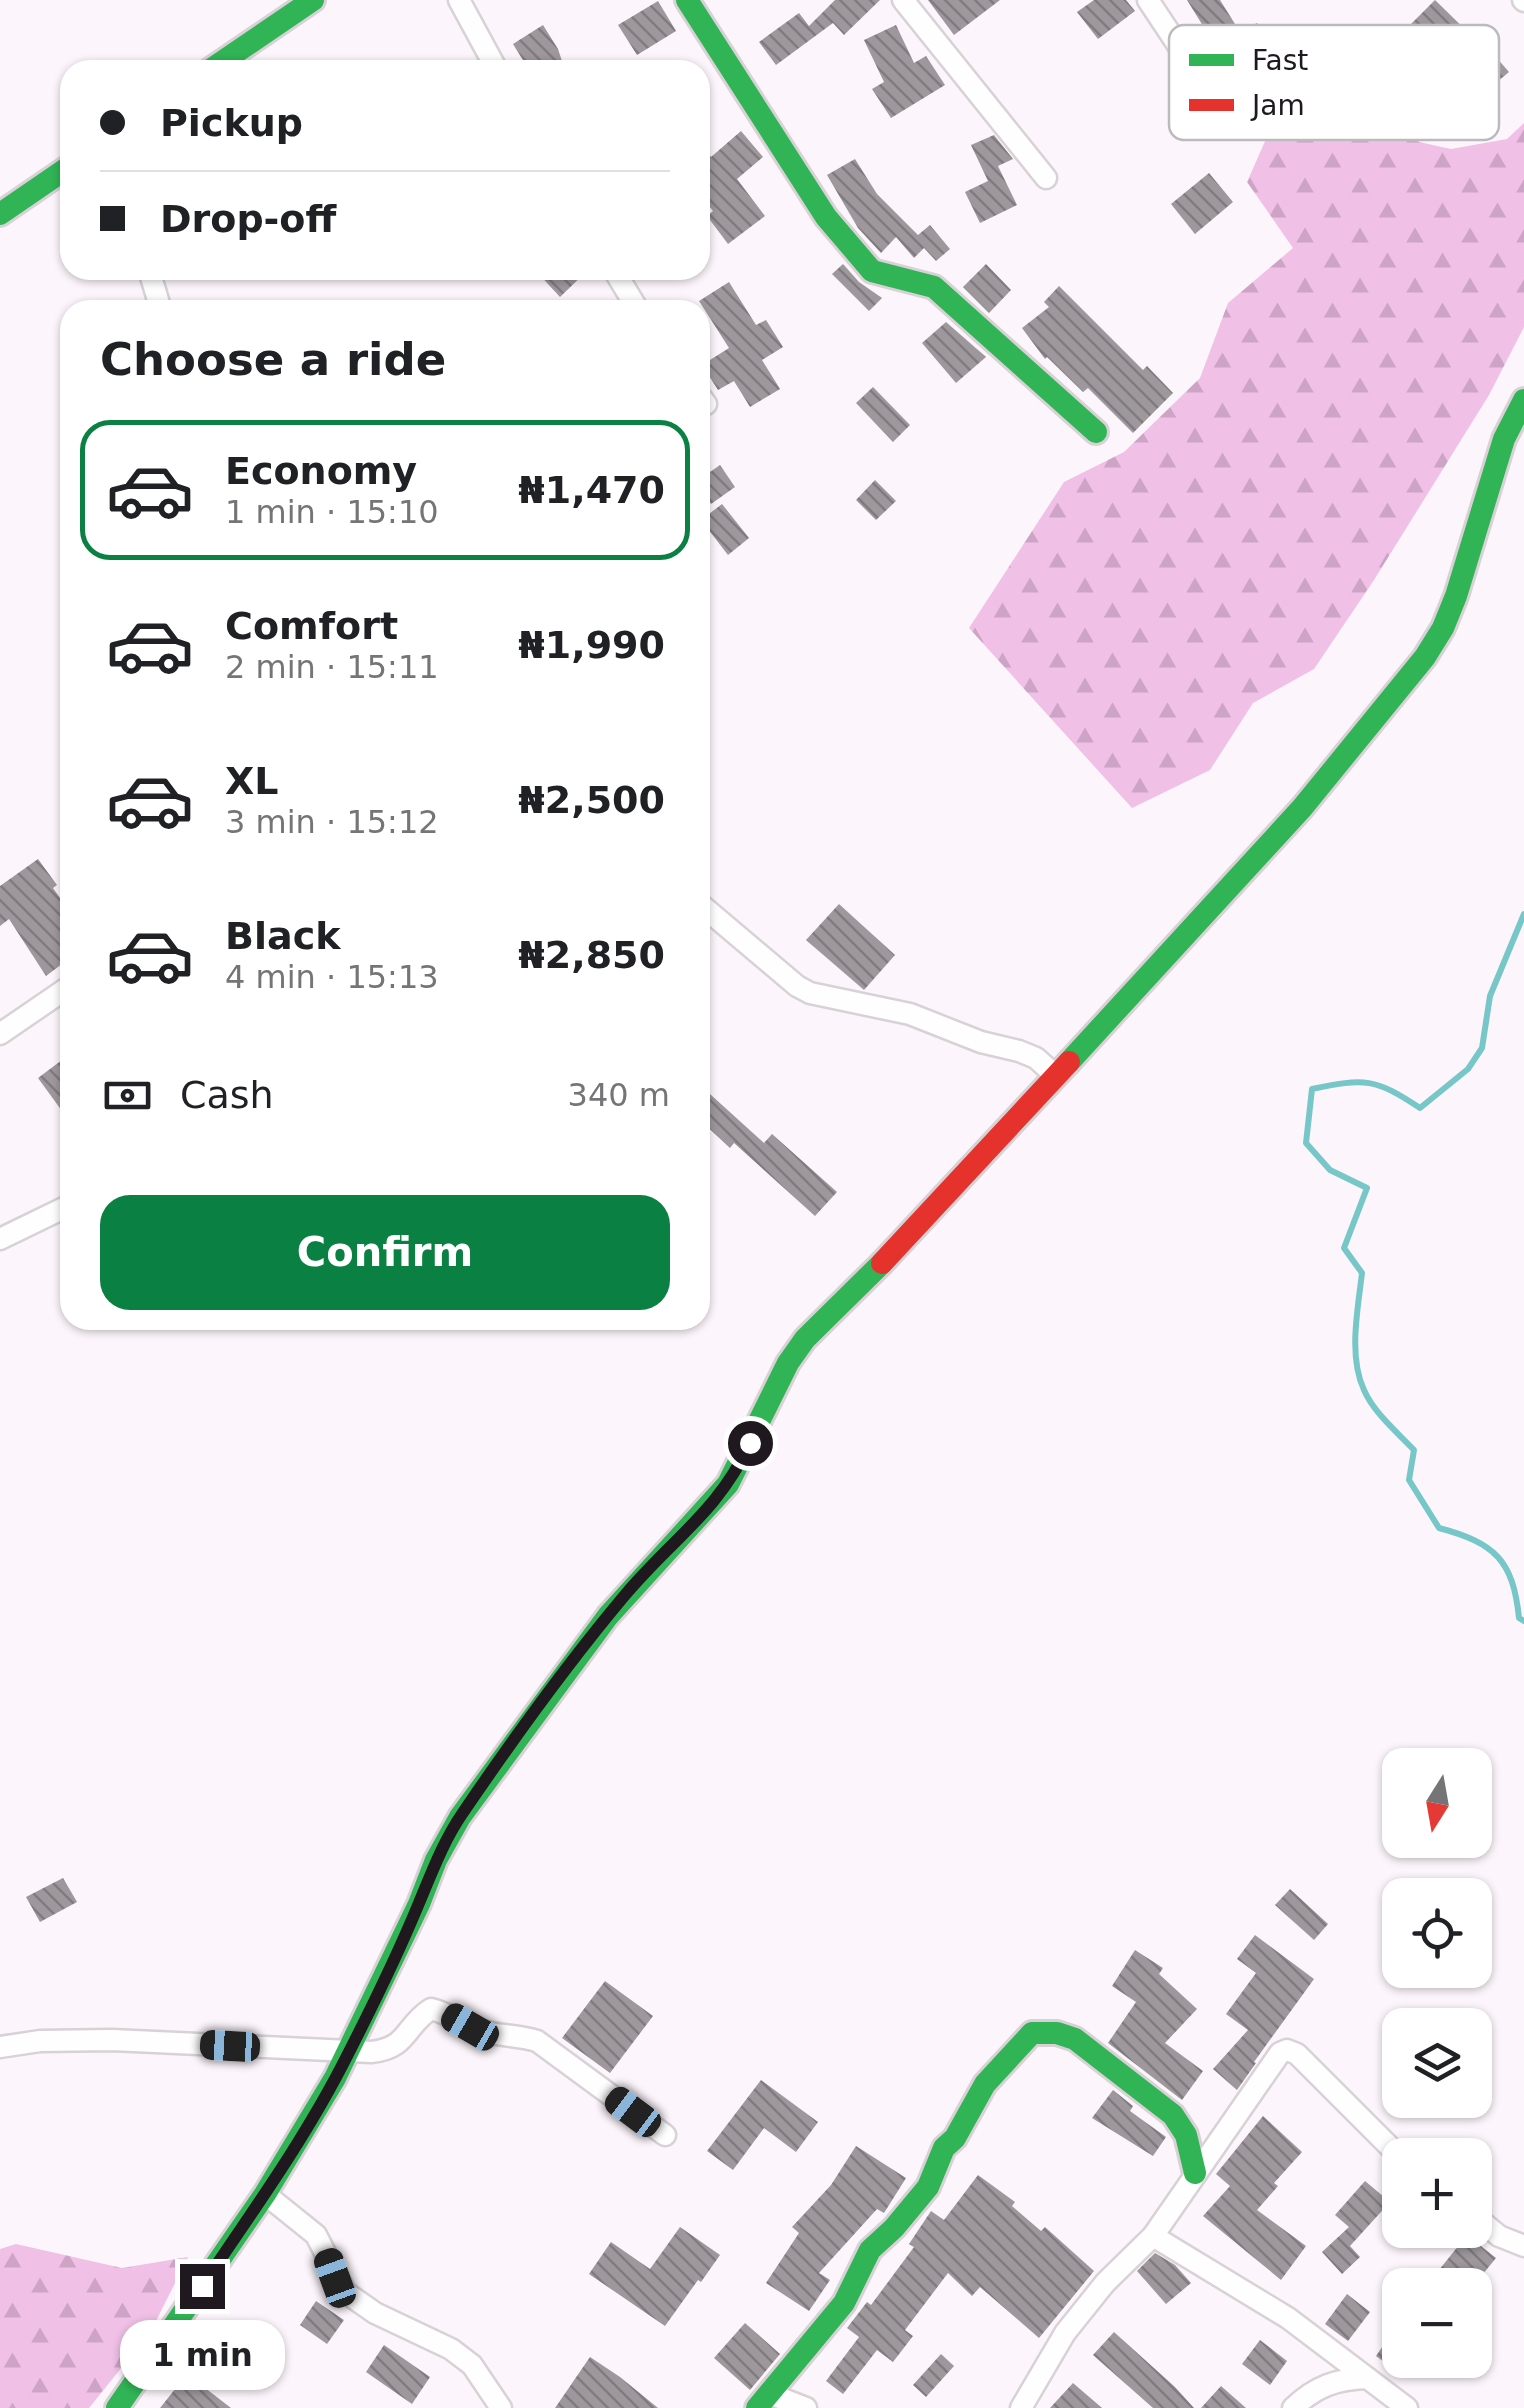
<!DOCTYPE html>
<meta charset="utf-8">
<style>
:root{--surface:#fff;--page:#f2f2f2;--text:#202124;--muted:#757577;--line:#e0e0e0;--accent:#0b8043}
body{margin:0;font-family:"DejaVu Sans",sans-serif;background:var(--page);color:var(--text);height:100vh;display:flex;flex-direction:column;font-size:38px;white-space:nowrap}
*{box-sizing:border-box;margin:0}
p{font-size:32px;color:var(--muted)}
.icon{flex:none;width:55px;height:55px;fill:none;stroke:currentColor;stroke-width:2;stroke-linecap:round;stroke-linejoin:round}
.map{position:relative;flex:1;overflow:hidden}
.side{position:absolute;left:60px;top:300px;width:650px;height:1030px;display:flex;flex-direction:column;background:var(--surface);border-radius:30px;box-shadow:0 2px 8px #0004}
.side>*{flex:none}
.banner{position:absolute;left:60px;top:60px;width:650px;height:220px;border-radius:30px;box-shadow:0 2px 8px #0004;display:grid;align-content:center;height:220px;padding:0 40px;background:var(--surface)}
.needle{width:65px;rotate:191deg}
.tools{position:absolute;left:1382px;top:1748px;display:grid;gap:20px}
.tools a{display:grid;place-items:center;width:110px;height:110px;border-radius:20px;background:var(--surface);box-shadow:0 2px 8px #0004;font-size:50px}
.end{position:absolute;width:45px;height:45px;margin:-22px;border:12px solid #1f181e;background:#fff;box-shadow:0 0 0 5px #fff}
.from{border-radius:50%}
.bubble{position:absolute;height:70px;border-radius:30px;background:var(--surface);box-shadow:0 2px 8px #0004;font-size:32px;font-weight:800;line-height:70px;text-align:center}
.car{position:absolute;width:30px;height:60px;margin:-30px -15px;border-radius:12px;box-shadow:0 0 8px 2px #0007;background:linear-gradient(#222 24%,#8ab4d8 0 40%,#222 0 76%,#8ab4d8 0 86%,#222 0)}
.banner b{display:flex;align-items:center;gap:35px;height:95px;font-size:38px}
.banner b+b{border-top:2px solid var(--line)}
.banner i{width:25px;height:25px;background:var(--text)}
ul{padding:0;list-style:none}
li{display:flex;align-items:center;gap:30px;height:140px;margin:0 20px 15px;padding:0 20px;border:5px solid transparent;border-radius:30px}
li div{flex:1}
li b{display:block;font-size:38px}
li em{font-style:normal;font-weight:800}
li.selected{border-color:var(--accent)}
li>.icon{width:90px;height:90px;stroke-width:1.5}
h2{padding:0 40px;font-size:45px;line-height:120px}
.pay{display:flex;align-items:center;gap:25px;height:110px;padding:0 40px;font-size:38px}
.pay p{margin-inline-start:auto}
.primary-button{display:flex;gap:20px;margin-top:auto;padding:20px 40px}
.primary-button a{flex:1;height:115px;border-radius:30px;background:var(--accent);color:#fff;font-size:40px;font-weight:800;line-height:115px;text-align:center}
.map>svg:first-child{display:block}
.forest{fill:url(#forest-firs)}
.lines{fill:none;stroke-linecap:round;stroke-linejoin:round}
.stream{stroke:#77c7c9;stroke-width:6}
.building{fill:url(#building-back-hatch)}
.street-casing{stroke:#d8d2d7;stroke-width:25}
.fast-casing{stroke:#d8d2d7;stroke-width:28}
.jam-casing{stroke:#d8d2d7;stroke-width:28}
.street{stroke:#fffefe;stroke-width:20}
.fast{stroke:#30b455;stroke-width:22}
.jam{stroke:#e5322d;stroke-width:22}
.route{stroke:#1f181e;stroke-width:12}
.key{fill:#fff;stroke:#bcbabc;stroke-width:2.5}
.key-label{font-size:28px;fill:#1f181e}
</style>
<div class="map">
<svg width="1524" height="2408" viewBox="0 0 1524 2408">
<defs>
<pattern id="forest-firs" width="22" height="20" patternUnits="userSpaceOnUse" patternTransform="scale(2.5)"><rect width="22" height="20" fill="#f0c0e7"/><path d="M5 1l3.5 6h-7zM16 11l3.5 6h-7z" fill="#cda4c6"/></pattern>
<pattern id="building-back-hatch" width="6" height="6" patternUnits="userSpaceOnUse" patternTransform="scale(2.5)"><rect width="6" height="6" fill="#9e989d"/><path d="M-1 5l2 2M0 0l6 6M5-1l2 2" fill="none" stroke="#807b7f"/></pattern>
</defs>
<rect width="100%" height="100%" fill="#fcf5fb"/>
<g class="forest">
<polygon points="1376,30 1419,142 1451,149 1507,139 1524,123 1524,327 1489,395 1374,580 1314,669 1253,703 1210,770 1132,808 969,628 1064,482 1124,452 1200,378 1228,303 1293,248 1247,182 1308,44"/>
<polygon points="16,2244 122,2268 188,2257 151,2331 89,2408 0,2408 0,2249"/>
</g>
<g class="lines">
<path class="stream" d="M1524 914 1490 996 1482 1048 1468 1069 1420 1108C1375 1078 1365 1078 1312 1089L1306 1143 1330 1170 1367 1188 1344 1248 1362 1273C1358 1308 1348 1356 1364 1390 1374 1413 1397 1432 1414 1450L1409 1480 1439 1528C1495 1543 1513 1560 1519 1618L1524 1621"/>
</g>
<g class="building">
<polygon points="835,0 880,0 844,35 833,23 776,65 759,42 799,13 809,26"/>
<polygon points="928,0 1000,0 954,35"/>
<polygon points="1094,0 1126,0 1135,11 1098,39 1077,12"/>
<polygon points="1187,0 1220,0 1240,32 1257,23 1273,49 1218,83 1202,56 1216,47"/>
<polygon points="1435,0 1478,42 1481,40 1509,72 1466,108 1439,76 1443,72 1402,33"/>
<polygon points="658,1 676,31 637,55 618,25"/>
<polygon points="543,25 558,49 565,70 529,70 513,44"/>
<polygon points="896,25 914,63 926,56 945,85 891,118 872,89 884,82 864,40"/>
<polygon points="741,131 763,157 737,179 765,216 728,244 707,216 713,211 700,195 700,160 709,154 711,157"/>
<polygon points="994,135 1013,159 998,166 1017,205 980,223 965,192 988,181 971,145"/>
<polygon points="855,159 877,194 918,235 930,225 950,249 936,261 924,248 914,258 896,237 881,253 858,228 827,175"/>
<polygon points="1209,173 1233,202 1195,234 1171,204"/>
<polygon points="843,264 859,282 882,298 869,311 832,274"/>
<polygon points="986,264 1011,290 989,313 963,287"/>
<polygon points="535,270 588,270 560,297"/>
<polygon points="729,282 756,325 766,320 783,347 762,360 780,389 750,407 734,381 718,390 702,365 729,348 699,301"/>
<polygon points="1059,286 1143,370 1147,366 1173,393 1133,433 1088,388 1083,392 1047,357 1045,359 1022,328 1049,307 1044,302"/>
<polygon points="946,322 986,357 956,383 922,343"/>
<polygon points="873,387 910,425 893,442 856,403"/>
<polygon points="720,465 735,487 711,504 700,489 700,479"/>
<polygon points="875,480 896,501 876,520 856,500"/>
<polygon points="722,504 749,538 728,555 701,520"/>
<polygon points="38,859 57,885 53,888 70,912 70,958 46,976 9,919 0,926 0,886"/>
<polygon points="839,904 895,955 864,990 806,940"/>
<polygon points="70,1054 70,1122 38,1078"/>
<polygon points="700,1085 764,1143 772,1134 837,1192 815,1216 734,1143 730,1148 700,1120"/>
<polygon points="63,1878 77,1902 40,1922 26,1897"/>
<polygon points="1290,1889 1328,1924 1314,1940 1275,1905"/>
<polygon points="1255,1935 1314,1979 1254,2062 1256,2063 1237,2090 1213,2069 1248,2030 1226,2014 1256,1973 1237,1959"/>
<polygon points="1135,1950 1163,1968 1159,1974 1197,2009 1165,2043 1203,2071 1182,2100 1108,2043 1136,2002 1112,1986"/>
<polygon points="605,1981 653,2016 610,2073 562,2038"/>
<polygon points="761,2080 818,2122 796,2152 764,2128 733,2170 707,2151"/>
<polygon points="1113,2090 1133,2106 1130,2111 1166,2137 1153,2156 1092,2118"/>
<polygon points="1263,2116 1302,2152 1274,2183 1278,2186 1257,2210 1306,2246 1281,2280 1203,2216 1230,2186 1216,2174"/>
<polygon points="856,2146 906,2178 884,2213 877,2209 819,2273 830,2280 809,2311 766,2283 799,2233 792,2227 831,2185"/>
<polygon points="978,2175 1015,2202 1012,2206 1041,2231 1045,2227 1094,2271 1039,2338 980,2287 972,2296 948,2273 905,2330 913,2336 893,2362 877,2350 843,2394 826,2381 859,2337 847,2328 867,2302 871,2305 914,2247 909,2244 931,2211 944,2220"/>
<polygon points="1365,2181 1390,2202 1350,2246 1360,2257 1342,2274 1322,2252 1349,2227 1335,2215"/>
<polygon points="680,2227 720,2255 701,2282 698,2280 665,2326 589,2274 611,2242 650,2269"/>
<polygon points="1467,2235 1496,2258 1474,2285 1427,2285"/>
<polygon points="1155,2253 1175,2265 1191,2283 1166,2304 1137,2271"/>
<polygon points="1347,2294 1370,2312 1348,2341 1325,2324"/>
<polygon points="316,2301 344,2320 327,2344 300,2325"/>
<polygon points="1400,2321 1400,2374 1376,2356"/>
<polygon points="745,2323 780,2354 750,2390 714,2358"/>
<polygon points="1114,2332 1175,2387 1194,2408 1153,2408 1093,2355"/>
<polygon points="1260,2340 1287,2361 1270,2385 1242,2364"/>
<polygon points="384,2345 430,2377 412,2404 366,2372"/>
<polygon points="941,2354 954,2366 926,2397 913,2385"/>
<polygon points="590,2357 620,2377 658,2408 555,2408"/>
<polygon points="187,2374 231,2408 160,2408"/>
<polygon points="1073,2383 1102,2408 1050,2408"/>
<polygon points="1221,2386 1246,2408 1201,2408"/>
</g>
<g class="lines">
<defs>
<g id="street">
<polyline points="459,0 497,70"/>
<polyline points="903,0 1046,178"/>
<polyline points="1148,0 1203,83"/>
<polyline points="1523,0 1524,1"/>
<polyline points="149,270 161,310"/>
<polyline points="614,270 638,310"/>
<polyline points="700,396 706,404"/>
<polyline points="700,904 797,986 810,993 910,1014 981,1042 1019,1051 1036,1058 1056,1076"/>
<polyline points="0,1034 70,986"/>
<polyline points="0,1239 70,1205"/>
<path d="M0 2047 40 2041 112 2040 371 2052C409 2048 404 2026 431 2009 449 2013 461 2024 478 2030 497 2036 518 2035 537 2041L665 2135"/>
<polyline points="265,2194 316,2235 345,2292 375,2313 451,2349 472,2365 501,2408"/>
<polyline points="1475,2216 1499,2236 1524,2246"/>
<polyline points="1153,2236 1288,2318 1407,2408"/>
<polyline points="770,2394 806,2408"/>
<polyline points="1021,2408 1065,2333 1105,2283 1153,2236 1280,2053 1287,2050 1297,2054 1400,2157"/>
<path d="M1293 2408C1316 2386 1337 2379 1367 2378"/>
</g>
<g id="fast">
<polyline points="687,0 826,217 872,271 934,287 1096,432"/>
<polyline points="210,70 313,0"/>
<polyline points="0,214 70,166"/>
<polyline points="1069,1062 1302,808 1425,657 1443,628 1456,596 1504,439 1524,400"/>
<polyline points="117,2408 265,2194 335,2078 419,1904 436,1860 460,1817 608,1616 728,1484 788,1363 805,1339 882,1263"/>
<polyline points="757,2408 844,2303 870,2250 894,2228 928,2187 944,2148 955,2138 985,2084 1032,2033 1057,2033 1075,2039 1173,2115 1186,2135 1195,2173"/>
</g>
<polyline id="jam" points="882,1263 1069,1062"/>
</defs>
<use href="#street" class="street-casing"/>
<use href="#fast" class="fast-casing"/>
<use href="#jam" class="jam-casing"/>
<use href="#street" class="street"/>
<use href="#fast" class="fast"/>
<use href="#jam" class="jam"/>
</g>
<g class="lines">
<path class="route" d="M202 2286C253 2211 307 2136 348 2054 373 2005 398 1954 419 1903 432 1872 443 1842 462 1814 513 1739 567 1664 625 1595 672 1539 718 1512 750 1443"/>
</g>
<rect x="1169" y="25" width="330" height="115" rx="15" class="key"/>
<rect x="1189" y="54" width="45" height="12" fill="#30b455"/>
<rect x="1189" y="99" width="45" height="12" fill="#e5322d"/>
<g class="key-label">
<text x="1252" y="70">Fast</text>
<text x="1252" y="115">Jam</text>
</g>
</svg>
<div class="tools">
<a><svg class="needle" viewBox="-14 -14 28 28"><path d="M0-13l5 13h-10z" fill="#e53935"/><path d="M0 13l5-13h-10z" fill="#757577"/></svg></a>
<a><svg class="icon" aria-label="locate" viewBox="0 0 24 24"><circle cx="12" cy="12" r="6"/><path d="M12 2v4M12 18v4M2 12h4M18 12h4"/></svg></a>
<a><svg class="icon" aria-label="layers" viewBox="0 0 24 24"><path d="M12 4l9 5-9 5-9-5zM3 14l9 5 9-5"/></svg></a>
<a>+</a>
<a>−</a>
</div>
<i class="end from" style="left:750px;top:1443px"></i>
<i class="end" style="left:202px;top:2286px"></i>
<div class="bubble" style="left:120px;top:2320px;width:165px">1 min</div>
<i class="car" style="left:470px;top:2027px;rotate:300deg"></i>
<i class="car" style="left:230px;top:2046px;rotate:273deg"></i>
<i class="car" style="left:633px;top:2112px;rotate:307deg"></i>
<i class="car" style="left:335px;top:2278px;rotate:340deg"></i>
<div class="banner">
<b><i class="from"></i>Pickup</b>
<b><i></i>Drop-off</b>
</div>
<section class="side">
<h2>Choose a ride</h2>
<ul>
<li class="selected"><svg class="icon" aria-label="car" viewBox="0 0 24 24"><path d="M5 17H2v-5l4-1 3-4h7l3 4 3 1v5h-3M9 17h6M6 11h13"/><circle cx="7" cy="17" r="2"/><circle cx="17" cy="17" r="2"/></svg><div><b>Economy</b><p>1 min · 15:10</p></div><em>₦1,470</em></li>
<li><svg class="icon" aria-label="car" viewBox="0 0 24 24"><path d="M5 17H2v-5l4-1 3-4h7l3 4 3 1v5h-3M9 17h6M6 11h13"/><circle cx="7" cy="17" r="2"/><circle cx="17" cy="17" r="2"/></svg><div><b>Comfort</b><p>2 min · 15:11</p></div><em>₦1,990</em></li>
<li><svg class="icon" aria-label="car" viewBox="0 0 24 24"><path d="M5 17H2v-5l4-1 3-4h7l3 4 3 1v5h-3M9 17h6M6 11h13"/><circle cx="7" cy="17" r="2"/><circle cx="17" cy="17" r="2"/></svg><div><b>XL</b><p>3 min · 15:12</p></div><em>₦2,500</em></li>
<li><svg class="icon" aria-label="car" viewBox="0 0 24 24"><path d="M5 17H2v-5l4-1 3-4h7l3 4 3 1v5h-3M9 17h6M6 11h13"/><circle cx="7" cy="17" r="2"/><circle cx="17" cy="17" r="2"/></svg><div><b>Black</b><p>4 min · 15:13</p></div><em>₦2,850</em></li>
</ul>
<div class="pay"><svg class="icon" aria-label="cash" viewBox="0 0 24 24"><path d="M3 7h18v10H3z"/><circle cx="12" cy="12" r="2"/></svg>Cash<p>340 m</p></div>
<div class="primary-button"><a>Confirm</a></div>
</section>
</div>
